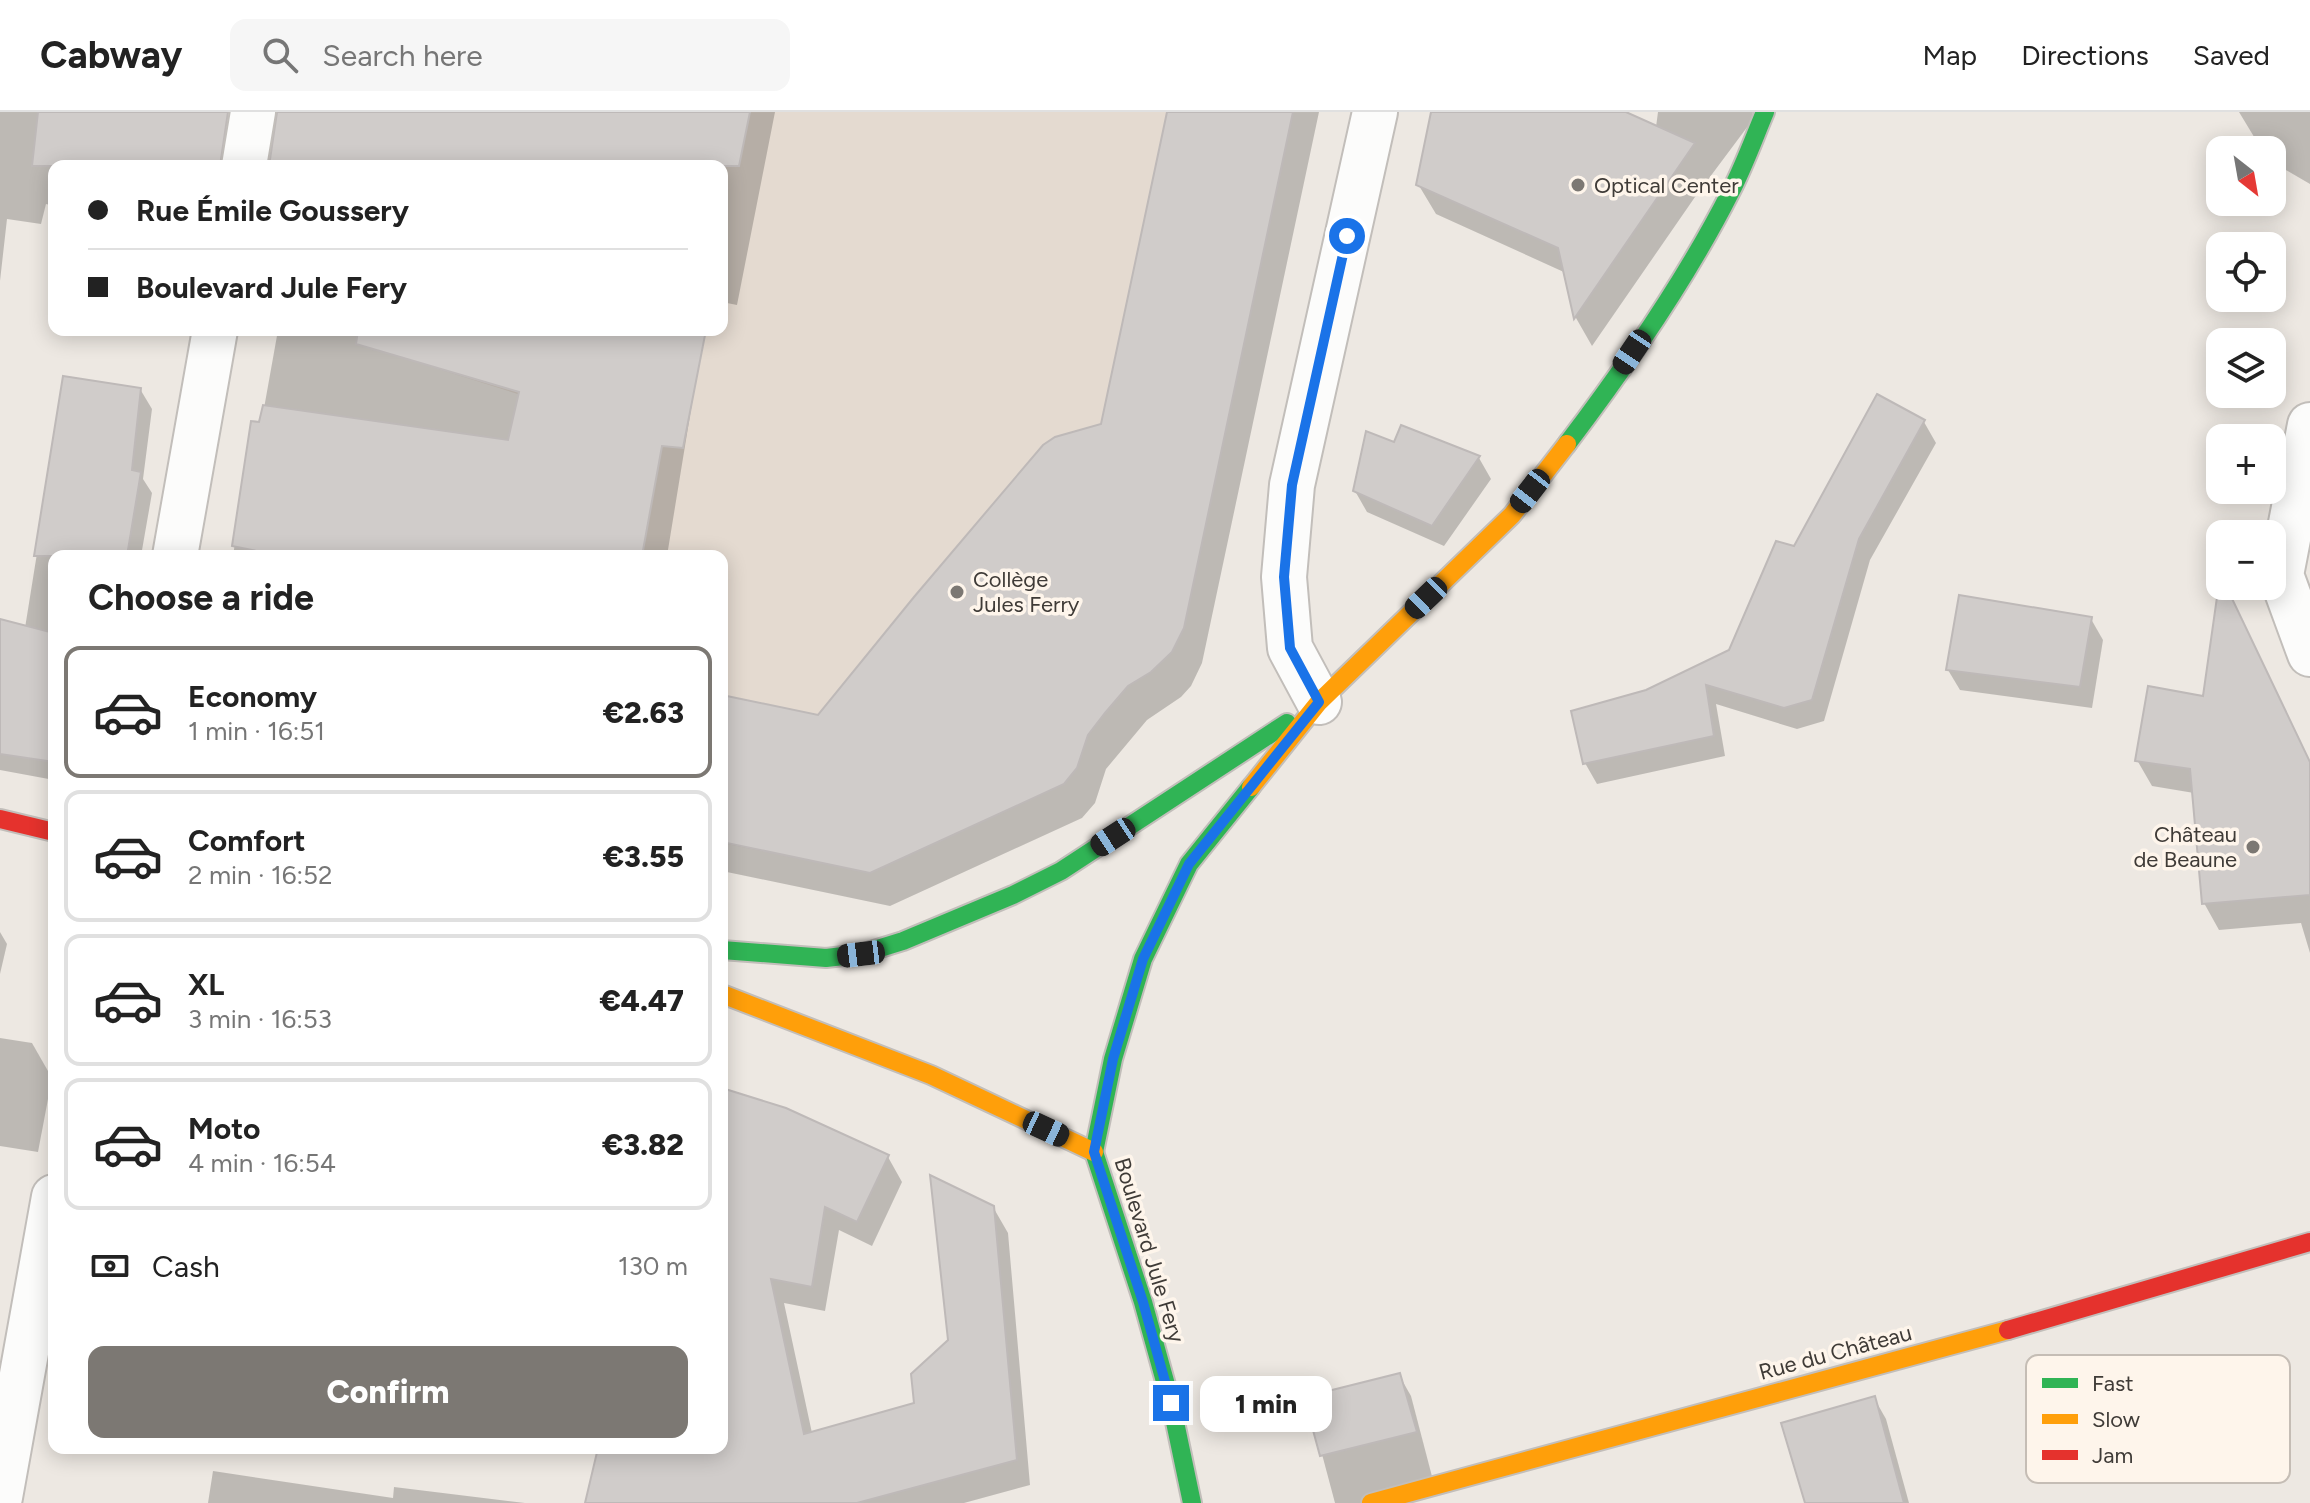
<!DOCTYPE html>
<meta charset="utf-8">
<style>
:root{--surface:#fff;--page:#f6f6f6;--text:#222;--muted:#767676;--line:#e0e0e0;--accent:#7c7873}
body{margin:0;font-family:Figtree,sans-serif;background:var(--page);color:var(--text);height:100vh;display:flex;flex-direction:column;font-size:30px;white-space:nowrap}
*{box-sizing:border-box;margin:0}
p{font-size:26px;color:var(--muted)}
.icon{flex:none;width:44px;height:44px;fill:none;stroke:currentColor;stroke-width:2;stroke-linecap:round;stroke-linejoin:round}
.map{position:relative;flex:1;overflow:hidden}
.panel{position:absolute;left:48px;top:438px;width:680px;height:904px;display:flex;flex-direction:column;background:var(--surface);border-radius:16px;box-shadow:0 4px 20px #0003}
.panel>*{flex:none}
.top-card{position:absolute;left:48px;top:48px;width:680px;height:176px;border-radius:16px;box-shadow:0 4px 20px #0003;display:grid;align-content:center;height:176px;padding:0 40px;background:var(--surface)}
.needle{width:52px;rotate:149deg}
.buttons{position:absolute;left:2206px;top:24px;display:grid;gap:16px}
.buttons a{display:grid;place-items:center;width:80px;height:80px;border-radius:16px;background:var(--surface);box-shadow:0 4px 20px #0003;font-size:40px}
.end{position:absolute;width:36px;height:36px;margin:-18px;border:10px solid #1a73e8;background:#fff;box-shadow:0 0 0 4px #fff}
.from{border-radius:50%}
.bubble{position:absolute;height:56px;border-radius:16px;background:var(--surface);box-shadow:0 4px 20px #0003;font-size:26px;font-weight:800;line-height:56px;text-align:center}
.car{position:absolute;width:24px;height:48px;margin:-24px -12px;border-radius:10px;box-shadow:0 0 6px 2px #0007;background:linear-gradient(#222 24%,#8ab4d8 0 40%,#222 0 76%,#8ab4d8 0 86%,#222 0)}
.top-card b{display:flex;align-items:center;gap:28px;height:76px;font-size:30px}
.top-card b+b{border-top:2px solid var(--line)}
.top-card i{width:20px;height:20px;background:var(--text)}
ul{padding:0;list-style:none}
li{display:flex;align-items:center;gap:24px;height:132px;margin:0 16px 12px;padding:0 24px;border:4px solid var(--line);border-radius:16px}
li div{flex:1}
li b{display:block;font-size:30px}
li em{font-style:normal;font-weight:800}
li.active{border-color:var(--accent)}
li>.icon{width:72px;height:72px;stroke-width:1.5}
h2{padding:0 40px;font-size:36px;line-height:96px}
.pay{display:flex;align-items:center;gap:20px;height:88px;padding:0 40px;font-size:30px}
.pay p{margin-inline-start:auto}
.cta{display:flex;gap:16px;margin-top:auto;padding:16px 40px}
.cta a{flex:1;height:92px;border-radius:16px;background:var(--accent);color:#fff;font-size:32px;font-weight:800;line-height:92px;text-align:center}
header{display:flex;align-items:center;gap:48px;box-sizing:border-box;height:112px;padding:0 40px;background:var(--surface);border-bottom:2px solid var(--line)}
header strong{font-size:38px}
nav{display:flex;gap:44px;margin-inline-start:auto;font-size:28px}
.search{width:560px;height:72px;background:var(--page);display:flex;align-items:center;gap:20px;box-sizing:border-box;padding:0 28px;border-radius:16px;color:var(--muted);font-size:30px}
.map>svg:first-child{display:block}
.built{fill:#e4dad0}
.shadow{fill:#0003}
.building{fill:#d0ccca;stroke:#beb9b8;stroke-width:2}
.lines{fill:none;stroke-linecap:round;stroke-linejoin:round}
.street-casing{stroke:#c2beba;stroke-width:48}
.fast-casing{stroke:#c2beba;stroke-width:22}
.slow-casing{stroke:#c2beba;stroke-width:22}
.jam-casing{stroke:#c2beba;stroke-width:22}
.street{stroke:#fcfcfb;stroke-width:44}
.fast{stroke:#30b455;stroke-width:18}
.slow{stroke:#ff9f0a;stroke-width:18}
.jam{stroke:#e5322d;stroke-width:18}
.route{stroke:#1a73e8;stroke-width:10}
.poi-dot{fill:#7c7873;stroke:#fef5eb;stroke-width:3}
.labels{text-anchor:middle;stroke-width:7;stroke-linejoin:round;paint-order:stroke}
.poi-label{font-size:22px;fill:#3f3b37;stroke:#fef5eb;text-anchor:start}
.street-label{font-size:22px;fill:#3f3b37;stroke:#fef5eb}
.key{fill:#fef5eb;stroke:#c5bdb5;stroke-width:2}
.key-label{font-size:22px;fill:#3f3b37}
</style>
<header>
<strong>Cabway</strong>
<div class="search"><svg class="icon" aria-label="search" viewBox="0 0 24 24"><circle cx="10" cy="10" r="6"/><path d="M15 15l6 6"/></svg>Search here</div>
<nav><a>Map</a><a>Directions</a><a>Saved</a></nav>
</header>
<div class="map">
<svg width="2310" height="1391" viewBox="0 0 2310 1391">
<rect width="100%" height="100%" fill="#ede8e2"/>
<polygon class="built" points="675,0 1293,0 1184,516 1172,540 1151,560 1130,572 1105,601 1088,623 1077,656 1064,672 870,761 722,731 722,444 482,444 524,284 413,249 420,218 722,218 722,54"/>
<g class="shadow">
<polygon points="0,0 183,0 189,54 54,54 54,94 46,92 41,112 7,107 0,169"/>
<polygon points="298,0 775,0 737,193 722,190 722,54 288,54"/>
<polygon points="1169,0 1319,0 1202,551 1191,574 1181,585 1147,608 1106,657 1095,691 1082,706 890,794 722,759 722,585 819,605 1103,313"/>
<polygon points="1433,0 1622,0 1656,15 1658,0 1753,0 1751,10 1695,85 1592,234 1576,206 1566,161 1436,102 1418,72"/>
<polygon points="2239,0 2310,0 2310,72 2272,50 2272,38 2262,38"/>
<polygon points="278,218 704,218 667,444 233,444 253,311 261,313"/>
<polygon points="65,267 140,277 152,297 143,367 152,381 141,444 54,444 54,668 0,658 0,509 25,516"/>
<polygon points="1924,310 1936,331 1870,448 1824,609 1797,617 1716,592 1725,644 1597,672 1585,651 1647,580 1731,539"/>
<polygon points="1403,316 1479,346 1491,367 1444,434 1367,400 1355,379 1395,333"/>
<polygon points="2221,474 2225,474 2234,491 2310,651 2310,841 2301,811 2219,818 2204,791 2194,681 2152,674 2137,648 2205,586"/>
<polygon points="2091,507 2103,528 2092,596 1960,578 1948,558"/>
<polygon points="0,820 7,832 0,862"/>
<polygon points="0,926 32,931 52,966 38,1040 0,1034"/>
<polygon points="722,978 888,1045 902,1070 872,1134 839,1118 825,1199 784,1191 812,1321 916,1292 950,1229 993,1095 1008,1121 1030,1373 964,1391 587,1391 601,1336 722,1336"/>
<polygon points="1399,1263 1411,1284 1434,1372 1370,1391 1335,1391 1307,1286"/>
<polygon points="1874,1286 1886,1307 1909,1391 1807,1391"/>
<polygon points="213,1359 393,1386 394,1375 525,1391 208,1391"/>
</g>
<g class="building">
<polygon points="38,0 228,0 220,54 32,54"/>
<polygon points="277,0 750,0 739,54 269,54"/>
<polygon points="1167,0 1293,0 1184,516 1172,540 1151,560 1128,574 1105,601 1088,623 1077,656 1064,672 870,761 722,730 722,583 818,603 914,485 1043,333 1055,325 1101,312"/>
<polygon points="1431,0 1626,0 1695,31 1574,207 1558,136 1416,73"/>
<polygon points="358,218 706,218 683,336 662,334 642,444 282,444 232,434 251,309 259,310 263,293 508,328 519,280 356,232"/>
<polygon points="63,264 141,276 132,358 141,360 127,444 34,444"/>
<polygon points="1877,282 1925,308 1859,427 1812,588 1784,596 1706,573 1714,624 1583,652 1571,599 1646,578 1729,538 1776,429 1794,434"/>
<polygon points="1401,313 1480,344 1432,414 1353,379 1366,319 1394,330"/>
<polygon points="2220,464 2220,474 2226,474 2310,650 2310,783 2202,792 2190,657 2135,649 2148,574 2203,584"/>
<polygon points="1959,483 2092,505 2080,575 1946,558"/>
<polygon points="0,507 54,521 54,650 0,642"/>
<polygon points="722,976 786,996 889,1043 857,1110 825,1095 812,1175 771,1167 804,1322 914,1291 911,1262 948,1228 930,1063 994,1094 1017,1348 857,1391 585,1391 598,1336 722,1336"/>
<polygon points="1400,1261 1417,1320 1320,1344 1304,1285"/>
<polygon points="1875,1284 1904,1391 1805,1391 1781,1311"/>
</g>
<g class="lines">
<defs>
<g id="street">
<polyline points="244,54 253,0"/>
<polyline points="2310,313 2281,463 2310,542"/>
<polyline points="175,444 215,218"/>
<polyline points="1319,590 1290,536 1284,465 1292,373 1375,0"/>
<polyline points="0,1385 54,1085"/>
</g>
<g id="fast">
<path d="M1567 332C1627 253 1686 168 1731 79 1744 54 1754 26 1765 0"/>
<polyline points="722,838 826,846 861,842 903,829 1013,783 1061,759 1287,611"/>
<polyline points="1094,1040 1113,947 1143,847 1189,752 1251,675"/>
<polyline points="1094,1040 1143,1190 1171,1291 1192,1391"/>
</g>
<g id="slow">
<polyline points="1251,675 1319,590 1512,403 1567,332"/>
<polyline points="722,882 931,963 1094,1040"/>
<polyline points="1371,1391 2008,1218"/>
</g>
<g id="jam">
<polyline points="0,707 54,720"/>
<polyline points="2008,1218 2310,1130"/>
</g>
</defs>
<use href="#street" class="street-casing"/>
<use href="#fast" class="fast-casing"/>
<use href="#slow" class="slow-casing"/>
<use href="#jam" class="jam-casing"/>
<use href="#street" class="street"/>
<use href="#fast" class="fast"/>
<use href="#slow" class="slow"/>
<use href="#jam" class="jam"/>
</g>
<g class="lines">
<polyline class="route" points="1171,1291 1143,1190 1094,1040 1113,947 1143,847 1189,752 1319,590 1290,536 1284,465 1292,373 1347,124"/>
</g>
<g class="poi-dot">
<circle cx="1578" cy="73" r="8"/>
<circle cx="957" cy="480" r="8"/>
<circle cx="2253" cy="735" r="8"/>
</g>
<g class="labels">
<g class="poi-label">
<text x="1594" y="81">Optical Center</text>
<text x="973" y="475">Collège<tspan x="973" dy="25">Jules Ferry</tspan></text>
<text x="2237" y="730" text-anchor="end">Château<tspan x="2237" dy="25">de Beaune</tspan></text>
</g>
<g class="street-label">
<text transform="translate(1150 1138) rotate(73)" y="8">Boulevard Jule Fery</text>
<text transform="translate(1835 1240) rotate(-15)" y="8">Rue du Château</text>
</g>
</g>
<rect x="2026" y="1243" width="264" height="128" rx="12" class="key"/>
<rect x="2042" y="1266" width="36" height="10" fill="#30b455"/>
<rect x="2042" y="1302" width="36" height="10" fill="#ff9f0a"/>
<rect x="2042" y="1338" width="36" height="10" fill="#e5322d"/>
<g class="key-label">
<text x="2092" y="1279">Fast</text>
<text x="2092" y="1315">Slow</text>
<text x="2092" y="1351">Jam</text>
</g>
</svg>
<div class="buttons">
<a><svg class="needle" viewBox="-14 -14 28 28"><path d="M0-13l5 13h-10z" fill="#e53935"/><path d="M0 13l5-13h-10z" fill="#767676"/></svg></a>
<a><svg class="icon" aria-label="locate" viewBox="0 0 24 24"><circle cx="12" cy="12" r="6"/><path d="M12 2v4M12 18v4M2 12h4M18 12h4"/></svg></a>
<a><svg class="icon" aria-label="layers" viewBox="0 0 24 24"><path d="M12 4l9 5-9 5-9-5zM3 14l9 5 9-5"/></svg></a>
<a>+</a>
<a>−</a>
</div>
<i class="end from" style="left:1347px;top:124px"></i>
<i class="end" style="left:1171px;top:1291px"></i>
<div class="bubble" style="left:1200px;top:1264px;width:132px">1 min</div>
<i class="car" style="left:1632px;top:240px;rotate:214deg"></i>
<i class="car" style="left:1530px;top:379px;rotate:218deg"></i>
<i class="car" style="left:1426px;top:486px;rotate:226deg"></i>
<i class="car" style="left:1113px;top:725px;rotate:237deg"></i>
<i class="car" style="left:861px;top:842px;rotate:263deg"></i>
<i class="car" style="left:1046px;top:1017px;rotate:115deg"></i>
<div class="top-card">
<b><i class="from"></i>Rue Émile Goussery</b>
<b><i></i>Boulevard Jule Fery</b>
</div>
<section class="panel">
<h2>Choose a ride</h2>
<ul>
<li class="active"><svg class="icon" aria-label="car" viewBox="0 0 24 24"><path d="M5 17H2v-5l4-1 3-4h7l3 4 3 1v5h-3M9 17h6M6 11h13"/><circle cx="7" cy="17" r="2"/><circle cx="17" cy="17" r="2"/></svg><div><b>Economy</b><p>1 min · 16:51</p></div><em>€2.63</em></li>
<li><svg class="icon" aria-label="car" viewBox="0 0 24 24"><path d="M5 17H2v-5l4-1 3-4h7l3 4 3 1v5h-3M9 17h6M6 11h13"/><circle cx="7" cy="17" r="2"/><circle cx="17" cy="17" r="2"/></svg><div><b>Comfort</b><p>2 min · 16:52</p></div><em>€3.55</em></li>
<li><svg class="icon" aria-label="car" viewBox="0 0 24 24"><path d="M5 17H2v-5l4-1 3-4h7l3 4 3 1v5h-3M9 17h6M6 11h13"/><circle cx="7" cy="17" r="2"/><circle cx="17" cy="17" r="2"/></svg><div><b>XL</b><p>3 min · 16:53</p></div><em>€4.47</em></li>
<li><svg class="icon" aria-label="car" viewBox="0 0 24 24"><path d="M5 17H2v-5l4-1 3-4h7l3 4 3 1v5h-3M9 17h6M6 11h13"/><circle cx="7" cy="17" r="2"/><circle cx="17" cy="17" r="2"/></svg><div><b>Moto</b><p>4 min · 16:54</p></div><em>€3.82</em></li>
</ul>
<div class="pay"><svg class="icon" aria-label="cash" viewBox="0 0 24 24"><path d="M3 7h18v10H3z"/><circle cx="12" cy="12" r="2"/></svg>Cash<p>130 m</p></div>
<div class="cta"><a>Confirm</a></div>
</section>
</div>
